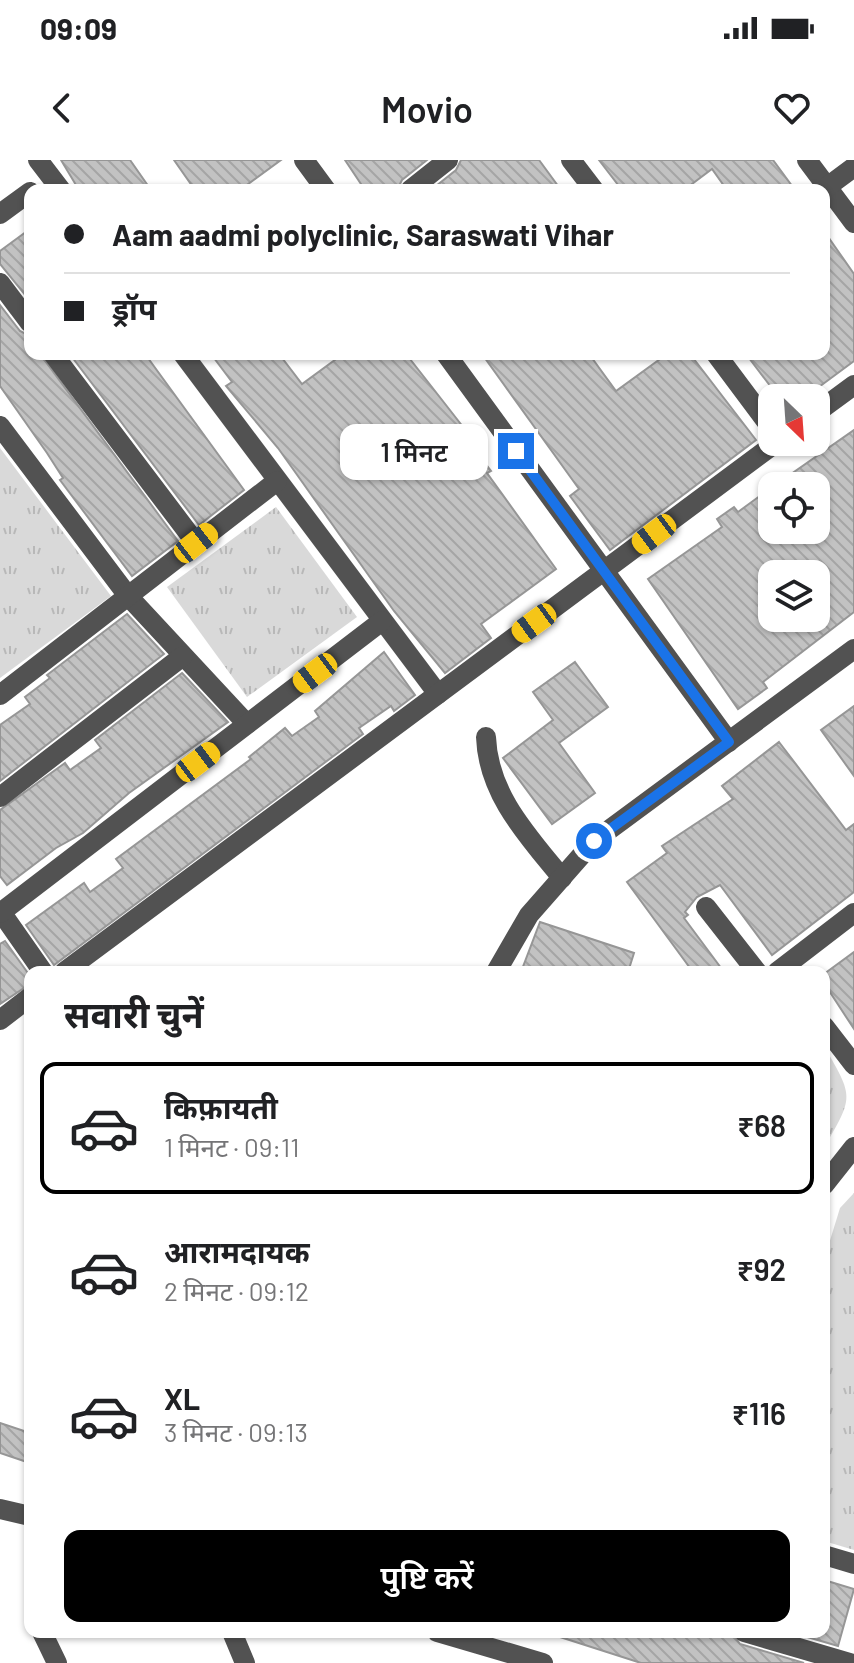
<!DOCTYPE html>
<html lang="hi">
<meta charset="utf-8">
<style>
:root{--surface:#fff;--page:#f2f2f2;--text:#202124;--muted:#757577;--line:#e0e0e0;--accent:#000}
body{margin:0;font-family:Barlow,"Noto Sans Devanagari",sans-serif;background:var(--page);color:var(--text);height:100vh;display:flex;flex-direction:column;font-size:30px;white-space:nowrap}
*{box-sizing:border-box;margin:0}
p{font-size:26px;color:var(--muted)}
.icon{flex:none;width:44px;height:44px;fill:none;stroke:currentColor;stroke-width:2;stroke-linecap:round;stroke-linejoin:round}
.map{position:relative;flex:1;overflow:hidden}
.side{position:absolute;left:24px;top:806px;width:806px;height:672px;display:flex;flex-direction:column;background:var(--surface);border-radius:16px;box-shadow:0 2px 6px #0004}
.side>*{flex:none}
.guide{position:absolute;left:24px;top:24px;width:806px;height:176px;border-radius:16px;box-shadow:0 2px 6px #0004;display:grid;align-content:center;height:176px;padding:0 40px;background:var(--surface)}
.needle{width:52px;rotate:155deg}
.fabs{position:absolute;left:758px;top:224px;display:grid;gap:16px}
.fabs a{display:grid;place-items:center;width:72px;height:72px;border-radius:16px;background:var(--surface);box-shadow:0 2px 6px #0004;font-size:40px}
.end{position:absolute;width:36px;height:36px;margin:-18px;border:10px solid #1a73e8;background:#fff;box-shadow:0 0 0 4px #fff}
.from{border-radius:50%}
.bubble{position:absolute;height:56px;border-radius:16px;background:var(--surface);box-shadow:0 2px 6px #0004;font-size:26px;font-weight:600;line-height:56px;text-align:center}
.car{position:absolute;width:24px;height:48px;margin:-24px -12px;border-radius:10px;box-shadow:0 0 6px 2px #0007;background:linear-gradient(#f5c518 24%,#345 0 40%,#f5c518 0 76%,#345 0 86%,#f5c518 0)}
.guide b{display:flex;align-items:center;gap:28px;height:76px;font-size:30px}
.guide b+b{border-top:2px solid var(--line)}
.guide i{width:20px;height:20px;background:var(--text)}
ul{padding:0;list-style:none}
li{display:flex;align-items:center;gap:24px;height:132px;margin:0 16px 12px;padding:0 24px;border:4px solid transparent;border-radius:16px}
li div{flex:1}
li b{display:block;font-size:30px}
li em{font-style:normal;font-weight:600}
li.active{border-color:var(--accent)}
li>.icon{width:72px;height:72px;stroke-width:1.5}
h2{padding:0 40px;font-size:36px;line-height:96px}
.primary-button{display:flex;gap:16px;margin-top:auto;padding:16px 40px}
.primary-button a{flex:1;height:92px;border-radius:16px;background:var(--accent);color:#fff;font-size:32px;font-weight:600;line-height:92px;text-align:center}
.status{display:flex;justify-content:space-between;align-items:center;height:56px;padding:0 40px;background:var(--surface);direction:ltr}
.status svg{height:22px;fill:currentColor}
header{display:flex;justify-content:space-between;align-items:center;height:104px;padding:0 40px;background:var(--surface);font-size:36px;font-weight:600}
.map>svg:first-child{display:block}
.grass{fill:url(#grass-tufts)}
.building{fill:url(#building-back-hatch);stroke:#969696;stroke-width:2;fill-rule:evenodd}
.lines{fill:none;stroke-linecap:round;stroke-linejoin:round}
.minor{stroke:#525252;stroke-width:20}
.route{stroke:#1a73e8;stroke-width:10}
</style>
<div class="status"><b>09:09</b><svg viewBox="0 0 49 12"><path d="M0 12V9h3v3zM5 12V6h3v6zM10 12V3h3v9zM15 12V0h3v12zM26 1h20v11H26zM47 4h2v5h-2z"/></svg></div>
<header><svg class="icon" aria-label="back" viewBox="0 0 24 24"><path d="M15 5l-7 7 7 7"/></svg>Movio<svg class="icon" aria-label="heart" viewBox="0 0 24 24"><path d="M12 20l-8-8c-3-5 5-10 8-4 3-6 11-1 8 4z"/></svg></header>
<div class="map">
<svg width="854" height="1503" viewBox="0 0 854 1503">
<defs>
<pattern id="grass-tufts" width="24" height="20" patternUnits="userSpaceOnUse" patternTransform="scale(2)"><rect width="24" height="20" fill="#d9d9d9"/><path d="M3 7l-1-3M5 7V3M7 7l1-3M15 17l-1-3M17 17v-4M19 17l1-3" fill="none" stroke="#b8b8b8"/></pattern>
<pattern id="building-back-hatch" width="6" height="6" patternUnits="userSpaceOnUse" patternTransform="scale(2)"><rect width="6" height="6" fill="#c2c2c2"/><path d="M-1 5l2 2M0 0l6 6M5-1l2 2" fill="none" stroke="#a5a5a5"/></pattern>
</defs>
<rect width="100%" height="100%" fill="#fff"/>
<g class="grass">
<polygon points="0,288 111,436 0,518"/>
<polygon points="276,347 357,457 247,537 167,427"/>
<path d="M824 886C854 938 854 936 824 988Z"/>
<polygon points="854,1033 854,1390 824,1381 824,1100 840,1048"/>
</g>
<g class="building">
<polygon points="61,0 130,0 151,30 79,30"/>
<polygon points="174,0 281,0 240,30 195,30"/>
<polygon points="345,0 427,0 402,20 397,30 365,30"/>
<polygon points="461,0 539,0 561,30 431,30 456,10"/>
<polygon points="599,0 773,0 795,30 727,30 712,9 684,30 622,30"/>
<polygon points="30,69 30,141 0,104 0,91"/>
<polygon points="824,71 854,114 854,201 804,238 784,238 777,229 774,231 746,194 824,194"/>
<polygon points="0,145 20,171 30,176 30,194 40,194 178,381 132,416 60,320 63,318 47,293 0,226"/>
<polygon points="76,194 145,194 244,330 199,365 72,197"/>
<polygon points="211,194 279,194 302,224 343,194 406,194 467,272 463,275 491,311 487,313 556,409 481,464 491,478 445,513 394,451 278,288 226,226 232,222"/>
<polygon points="482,194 589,194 616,231 667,194 690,194 756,280 610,390 570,336 579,329"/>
<path d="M854 270V452L763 522 767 528 738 549 648 419 722 367 717 359 734 347 738 352 772 327V370H816V326H774ZM772 414H816V458H772Z"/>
<polygon points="127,454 164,494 0,621 0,565 30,544 25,537 50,518 47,515"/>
<polygon points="384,492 415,535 394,551 391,546 359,568 363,574 54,805 26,765 84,723 90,732 123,708 116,699 251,599 249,597 285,568 292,576 319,557 315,551"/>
<polygon points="575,502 608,547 559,583 595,633 552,664 503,598 553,560 533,532"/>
<polygon points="182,513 228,562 129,633 83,673 56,688 7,725 0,716 0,650 65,603 70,610 101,588 95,580"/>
<polygon points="854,546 854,616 821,570"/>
<polygon points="779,582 846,670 854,664 854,732 772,795 720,725 697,737 685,752 688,755 684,758 724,812 693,812 627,722 667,693 662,686 733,639 722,626"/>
<polygon points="540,762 634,793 628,812 521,812"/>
<polygon points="5,781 30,816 30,824 0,844 0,784"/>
<polygon points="854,792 854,869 824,823 824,814"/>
<polygon points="0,1263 30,1273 30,1303 0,1293"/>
<polygon points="824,1420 854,1429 838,1486 790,1472 824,1472"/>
<polygon points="558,1472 731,1472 740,1484 804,1503 641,1503 557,1476"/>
</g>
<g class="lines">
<g class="minor">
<polyline points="38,0 61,30"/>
<polyline points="304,0 326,30"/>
<polyline points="571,0 594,30"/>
<polyline points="807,0 854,63"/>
<polyline points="827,27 854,7"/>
<polyline points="410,30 448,0"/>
<polyline points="0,54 30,32"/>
<polyline points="0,123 30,163"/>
<polyline points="53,194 196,383"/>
<polyline points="183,194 438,534"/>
<polyline points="446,194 729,582"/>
<polyline points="716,194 772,269"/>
<polyline points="816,253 854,225"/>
<polyline points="0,266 128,436 247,564"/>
<polyline points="0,535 277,321"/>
<path d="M486 577C488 634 527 675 562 718"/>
<polyline points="0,637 183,496"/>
<polyline points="706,747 757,812"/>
<polyline points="1,752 43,812"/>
<polyline points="0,753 382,461"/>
<polyline points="64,812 777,282"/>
<polyline points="496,812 529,755 594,681 854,489"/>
<polyline points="777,812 854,753"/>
<polyline points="0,860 30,837"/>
<polyline points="824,866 854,905"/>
<polyline points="824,1025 854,987"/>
<polyline points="0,1349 30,1356"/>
<polyline points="824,1395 854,1404"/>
<polyline points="42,1472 57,1503"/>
<polyline points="232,1472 245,1503"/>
<polyline points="437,1472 543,1503"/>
<polyline points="744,1472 850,1503"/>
</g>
</g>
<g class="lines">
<polyline class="route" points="516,291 729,582 594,681"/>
</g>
</svg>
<div class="fabs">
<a><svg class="needle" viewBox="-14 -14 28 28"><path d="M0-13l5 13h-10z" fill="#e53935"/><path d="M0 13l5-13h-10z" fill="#757577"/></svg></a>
<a><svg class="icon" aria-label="locate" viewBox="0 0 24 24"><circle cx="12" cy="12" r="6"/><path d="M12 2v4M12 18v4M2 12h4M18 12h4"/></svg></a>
<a><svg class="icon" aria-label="layers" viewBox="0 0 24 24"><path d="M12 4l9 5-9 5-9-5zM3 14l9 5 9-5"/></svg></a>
</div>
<i class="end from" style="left:594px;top:681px"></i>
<i class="end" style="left:516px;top:291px"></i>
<div class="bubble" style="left:340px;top:264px;width:148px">1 मिनट</div>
<i class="car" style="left:654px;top:374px;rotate:233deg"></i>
<i class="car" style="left:196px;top:383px;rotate:52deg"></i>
<i class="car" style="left:534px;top:463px;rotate:234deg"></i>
<i class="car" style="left:315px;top:513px;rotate:233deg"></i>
<i class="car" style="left:198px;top:602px;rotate:53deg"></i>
<div class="guide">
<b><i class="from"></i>Aam aadmi polyclinic, Saraswati Vihar</b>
<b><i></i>ड्रॉप</b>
</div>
<section class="side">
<h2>सवारी चुनें</h2>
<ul>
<li class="active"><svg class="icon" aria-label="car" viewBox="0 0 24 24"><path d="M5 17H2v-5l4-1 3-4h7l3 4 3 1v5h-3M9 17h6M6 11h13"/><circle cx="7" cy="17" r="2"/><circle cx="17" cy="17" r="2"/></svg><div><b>किफ़ायती</b><p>1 मिनट · 09:11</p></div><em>₹68</em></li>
<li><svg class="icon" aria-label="car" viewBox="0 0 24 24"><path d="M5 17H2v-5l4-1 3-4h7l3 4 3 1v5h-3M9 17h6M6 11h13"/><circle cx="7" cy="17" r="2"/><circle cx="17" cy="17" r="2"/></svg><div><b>आरामदायक</b><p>2 मिनट · 09:12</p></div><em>₹92</em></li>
<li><svg class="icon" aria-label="car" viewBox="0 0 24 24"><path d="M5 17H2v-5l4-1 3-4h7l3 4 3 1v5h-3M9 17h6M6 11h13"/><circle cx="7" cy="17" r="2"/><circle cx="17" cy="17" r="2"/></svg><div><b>XL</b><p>3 मिनट · 09:13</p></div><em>₹116</em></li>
</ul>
<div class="primary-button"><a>पुष्टि करें</a></div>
</section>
</div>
